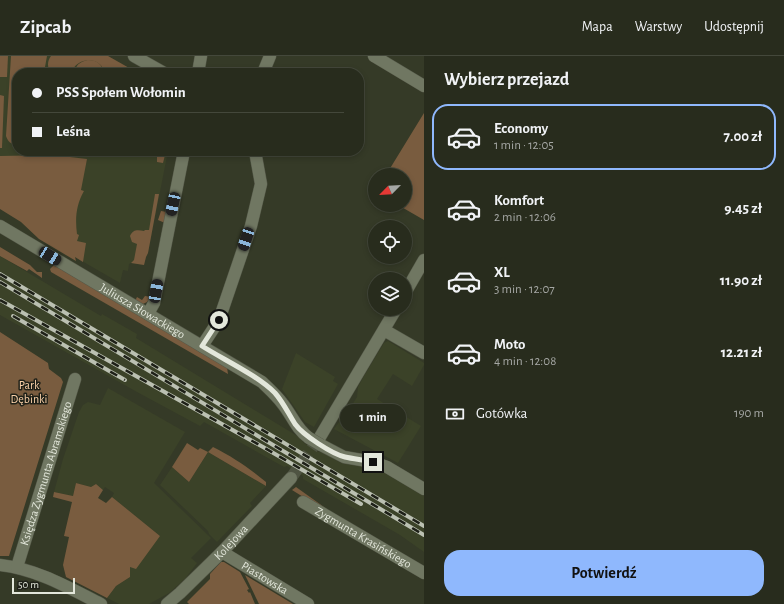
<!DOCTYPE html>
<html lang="pl">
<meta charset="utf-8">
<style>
:root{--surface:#282c1d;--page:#303426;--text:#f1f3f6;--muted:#a5a7a4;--line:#44483b;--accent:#8fb8fd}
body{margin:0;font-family:"Alegreya Sans",sans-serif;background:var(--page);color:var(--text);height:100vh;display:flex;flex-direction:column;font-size:15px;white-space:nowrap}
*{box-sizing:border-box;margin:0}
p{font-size:13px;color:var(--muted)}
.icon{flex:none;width:22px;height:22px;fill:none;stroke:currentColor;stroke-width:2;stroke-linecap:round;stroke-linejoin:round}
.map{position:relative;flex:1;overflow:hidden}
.details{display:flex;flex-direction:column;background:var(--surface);width:360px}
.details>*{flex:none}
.banner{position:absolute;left:12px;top:12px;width:352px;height:88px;border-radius:16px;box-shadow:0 2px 6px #0003,0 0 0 1px var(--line);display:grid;align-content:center;height:88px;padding:0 20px;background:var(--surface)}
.needle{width:26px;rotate:246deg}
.buttons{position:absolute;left:368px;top:112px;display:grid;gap:8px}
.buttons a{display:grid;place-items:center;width:44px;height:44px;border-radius:50%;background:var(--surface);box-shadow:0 2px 6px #0003,0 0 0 1px var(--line);font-size:20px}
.scale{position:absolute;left:12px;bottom:10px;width:63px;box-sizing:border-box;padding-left:4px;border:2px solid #e3e7db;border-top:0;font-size:11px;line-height:14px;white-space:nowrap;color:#e3e7db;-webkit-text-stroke:3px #1e2018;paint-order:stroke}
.end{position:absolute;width:18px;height:18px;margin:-9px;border:5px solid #e3e7db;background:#111;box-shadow:0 0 0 2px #111}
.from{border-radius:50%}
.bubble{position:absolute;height:28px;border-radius:14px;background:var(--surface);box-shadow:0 2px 6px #0003,0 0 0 1px var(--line);font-size:13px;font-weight:700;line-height:28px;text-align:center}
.car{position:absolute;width:12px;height:24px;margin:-12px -6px;border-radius:5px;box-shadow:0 0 3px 1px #0007;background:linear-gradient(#222 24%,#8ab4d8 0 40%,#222 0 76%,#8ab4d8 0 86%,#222 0)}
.banner b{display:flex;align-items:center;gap:14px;height:38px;font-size:15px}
.banner b+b{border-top:1px solid var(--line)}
.banner i{width:10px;height:10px;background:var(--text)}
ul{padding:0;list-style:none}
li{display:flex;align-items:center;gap:12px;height:66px;margin:0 8px 6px;padding:0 12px;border:2px solid transparent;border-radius:16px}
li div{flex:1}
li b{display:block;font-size:15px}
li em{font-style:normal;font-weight:700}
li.on{border-color:var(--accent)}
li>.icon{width:36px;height:36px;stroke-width:1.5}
h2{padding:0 20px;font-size:18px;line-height:48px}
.pay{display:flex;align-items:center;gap:10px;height:44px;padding:0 20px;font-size:15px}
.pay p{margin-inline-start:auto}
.action{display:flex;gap:8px;margin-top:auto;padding:8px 20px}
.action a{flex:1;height:46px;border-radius:16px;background:var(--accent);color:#111;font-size:16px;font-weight:700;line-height:46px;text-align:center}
header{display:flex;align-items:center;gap:24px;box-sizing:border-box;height:56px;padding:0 20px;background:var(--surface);border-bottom:1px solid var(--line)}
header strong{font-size:19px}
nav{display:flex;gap:22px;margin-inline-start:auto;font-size:14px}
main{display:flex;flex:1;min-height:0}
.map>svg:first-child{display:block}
.built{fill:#3b4228}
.green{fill:#795c3f}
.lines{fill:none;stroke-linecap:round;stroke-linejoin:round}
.minor-tunnel{stroke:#4f5442;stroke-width:12;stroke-dasharray:12 6;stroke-linecap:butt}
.minor-casing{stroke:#545848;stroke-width:13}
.minor{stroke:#707762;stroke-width:12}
.rail-casing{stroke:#bbc0b2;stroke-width:4}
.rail{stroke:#1e2018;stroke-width:2.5;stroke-dasharray:8;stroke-linecap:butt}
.minor-bridge-casing{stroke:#545848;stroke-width:13;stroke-linecap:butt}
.minor-bridge{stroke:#707762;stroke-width:12}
.route{stroke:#e3e7db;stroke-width:5}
.labels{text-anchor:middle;stroke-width:3;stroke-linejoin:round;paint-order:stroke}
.street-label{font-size:12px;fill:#e3e7db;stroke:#1e2018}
.park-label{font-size:12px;fill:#f9d0a8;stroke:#1e2018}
</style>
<header>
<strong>Zipcab</strong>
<nav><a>Mapa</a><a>Warstwy</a><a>Udostępnij</a></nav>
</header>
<main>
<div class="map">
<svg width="424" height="548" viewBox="0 0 424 548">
<rect width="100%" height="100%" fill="#353a27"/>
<g class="built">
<polygon points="0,0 108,0 138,17 17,17 17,95 168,95 148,197 146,201 144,209 131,207 129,208 128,215 123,214 120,227 75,201 0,100"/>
<polygon points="0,200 101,260 102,258 137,278 136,282 299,381 304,387 319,396 323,396 341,407 373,410 424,440 424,496 400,479 303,423 303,420 287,410 284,411 204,366 200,370 137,336 0,259"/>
<polygon points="388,285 424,307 424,309 412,330 393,318 377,343 421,370 398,407 334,373 352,349 357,341 358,331 364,320 384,287"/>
<polygon points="296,297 335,321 333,325 338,328 314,371 305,366 282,333"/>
<polygon points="108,332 185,376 154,427 211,482 191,502 197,507 185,523 169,537 149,548 119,548 107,542 116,530 130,521 129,510 160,480 112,441 114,437 105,431 103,434 96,428 91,431 76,427 73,440 54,436 63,403 79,356 83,349 88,346 100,349"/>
<polygon points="208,396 266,430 250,447 252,450 217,486 209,478 208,475 160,429 172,411 189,426"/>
</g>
<g class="green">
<polygon points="0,0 8,0 7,21 0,21"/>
<path d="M11 0H47L45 11 48 17H17V89C11 88 8 86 6 80Z"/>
<path d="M51 0H108L138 17H105C101 0 77 0 71 17H51C47 12 47 5 51 0Z"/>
<path d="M88 4C97 4 102 8 104 17H74C76 9 79 6 88 4Z"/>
<polygon points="0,39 4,40 2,92 0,92"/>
<polygon points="424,57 424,164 398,149 405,149 405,119 386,119"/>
<polygon points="90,95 115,95 114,101 90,96"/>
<polygon points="161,95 166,95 163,107 157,106 157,100 161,98"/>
<path d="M53 99 87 103 81 134 84 135C76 149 75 162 77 178L79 179 77 185 86 187 83 206 75 201 76 205 39 183 21 166 0 153V100Z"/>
<path d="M155 138H159L148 197 146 201 144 209 131 207 134 204 137 188 132 186 130 180C133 173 138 174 144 175L145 174H149Z"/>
<polygon points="161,155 167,156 165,167 158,164"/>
<polygon points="0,191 30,209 37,216 42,216 42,222 29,213 27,215 0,200"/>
<polygon points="54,209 227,311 228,318 51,216 50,213"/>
<polygon points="145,240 151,241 147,246 143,248 135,245 137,241 142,244"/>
<polygon points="0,276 48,307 49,313 61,322 63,326 9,500 0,500"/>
<path d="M187 387 198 394 200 392 208 396 213 391C233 401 249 412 266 426V430L208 396 189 426 172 411Z"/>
<polygon points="76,427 91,431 96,428 103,434 98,442 106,447 112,441 160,480 136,513 130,511 130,521 116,530 107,542 66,521 63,509 69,481 64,480 72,446 53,441 54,436 73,440"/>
<polygon points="296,431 338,461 337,462 292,434"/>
<polygon points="221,506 224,506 240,516 249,533 247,534 249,537 250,536 255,548 189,548 187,546 210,523 210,518"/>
<polygon points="245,519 293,548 259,548"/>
</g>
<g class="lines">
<polyline class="minor-tunnel" points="291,422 320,381"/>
<defs>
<g id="minor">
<polyline points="134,0 164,17"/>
<polyline points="374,0 424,30"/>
<polyline points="198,17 201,0"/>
<polyline points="263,17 270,0"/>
<path id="s1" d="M0 170 262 326C269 333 276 339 282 347 292 359 296 373 309 382"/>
<polyline points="405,237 424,204"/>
<polyline points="148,258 154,247 184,95"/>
<polyline points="384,274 424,297"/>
<polyline points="202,290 219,264 251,170 261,128 255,95"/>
<polyline points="320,381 396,253"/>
<polyline points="321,389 344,401 373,406 387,411 424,433"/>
<path id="s2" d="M303 446 424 517"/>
<path id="s3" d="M222 496 308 548"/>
<path d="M0 509C37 513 69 532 101 548"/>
<path id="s4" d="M17 511 75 323"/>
<path id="s5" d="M167 548 180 537 222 496 291 422"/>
</g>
</defs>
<use href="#minor" class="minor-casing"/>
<use href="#minor" class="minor"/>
<defs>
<g id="rail">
<polyline points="0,218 424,470"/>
<polyline points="0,226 424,479"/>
<polyline points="0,244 263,391 361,448"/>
<polyline points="13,260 125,324"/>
</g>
</defs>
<use href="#rail" class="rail-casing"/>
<use href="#rail" class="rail"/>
<defs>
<polyline id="minor-bridge" points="309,382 321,389"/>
</defs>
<use href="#minor-bridge" class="minor-bridge-casing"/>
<use href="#minor-bridge" class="minor-bridge"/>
</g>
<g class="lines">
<path class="route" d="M219 264 202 290C224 304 257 319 275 337 283 346 288 357 295 368 303 379 332 398 345 401 354 403 364 404 373 406"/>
</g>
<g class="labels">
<g class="street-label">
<text dy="4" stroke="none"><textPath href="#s1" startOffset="166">Juliusza Słowackiego</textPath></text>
<text dy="4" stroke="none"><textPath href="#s4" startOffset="98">Księdza Zygmunta Abramskiego</textPath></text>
<text dy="4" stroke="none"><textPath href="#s2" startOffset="70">Zygmunta Krasińskiego</textPath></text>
<text dy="4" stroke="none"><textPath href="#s5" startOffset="89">Kolejowa</textPath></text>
<text dy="4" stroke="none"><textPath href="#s3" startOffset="50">Piastowska</textPath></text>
</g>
<g class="park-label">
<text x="29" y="333">Park<tspan x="29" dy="14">Dębinki</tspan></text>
</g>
</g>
</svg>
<div class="buttons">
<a><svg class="needle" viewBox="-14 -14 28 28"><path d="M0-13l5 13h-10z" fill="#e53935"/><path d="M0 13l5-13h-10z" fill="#a5a7a4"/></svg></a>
<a><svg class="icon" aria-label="locate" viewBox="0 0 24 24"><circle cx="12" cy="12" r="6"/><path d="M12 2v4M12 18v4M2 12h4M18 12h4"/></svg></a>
<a><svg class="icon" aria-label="layers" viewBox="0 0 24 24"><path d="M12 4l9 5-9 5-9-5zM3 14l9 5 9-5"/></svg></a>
</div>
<div class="scale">50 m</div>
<i class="end from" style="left:219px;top:264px"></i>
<i class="end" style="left:373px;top:406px"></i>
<div class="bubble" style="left:340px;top:348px;width:66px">1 min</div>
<i class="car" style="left:173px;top:148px;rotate:192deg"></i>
<i class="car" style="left:246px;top:183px;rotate:198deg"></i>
<i class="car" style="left:50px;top:200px;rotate:122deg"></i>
<i class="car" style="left:156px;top:235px;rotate:10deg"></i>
<div class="banner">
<b><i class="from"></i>PSS Społem Wołomin</b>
<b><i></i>Leśna</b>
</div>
</div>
<section class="details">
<h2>Wybierz przejazd</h2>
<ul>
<li class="on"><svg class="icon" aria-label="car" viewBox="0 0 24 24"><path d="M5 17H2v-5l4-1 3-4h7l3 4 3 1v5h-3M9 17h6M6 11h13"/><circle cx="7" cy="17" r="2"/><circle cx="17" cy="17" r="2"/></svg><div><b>Economy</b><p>1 min · 12:05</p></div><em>7.00 zł</em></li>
<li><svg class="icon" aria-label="car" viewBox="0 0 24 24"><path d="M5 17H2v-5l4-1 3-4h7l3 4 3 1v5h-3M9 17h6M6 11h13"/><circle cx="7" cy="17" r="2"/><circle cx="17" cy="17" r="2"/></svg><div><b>Komfort</b><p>2 min · 12:06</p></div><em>9.45 zł</em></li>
<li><svg class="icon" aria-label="car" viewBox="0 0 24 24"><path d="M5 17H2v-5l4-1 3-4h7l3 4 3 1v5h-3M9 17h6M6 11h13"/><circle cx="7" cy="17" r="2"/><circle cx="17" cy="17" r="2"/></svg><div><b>XL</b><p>3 min · 12:07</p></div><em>11.90 zł</em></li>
<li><svg class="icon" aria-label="car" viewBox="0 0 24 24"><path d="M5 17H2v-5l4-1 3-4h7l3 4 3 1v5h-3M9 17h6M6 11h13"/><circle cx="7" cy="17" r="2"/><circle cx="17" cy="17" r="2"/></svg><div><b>Moto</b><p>4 min · 12:08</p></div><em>12.21 zł</em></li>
</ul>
<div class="pay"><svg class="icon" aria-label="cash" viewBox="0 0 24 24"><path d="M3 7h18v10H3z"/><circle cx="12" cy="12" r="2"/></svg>Gotówka<p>190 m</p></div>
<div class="action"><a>Potwierdź</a></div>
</section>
</main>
